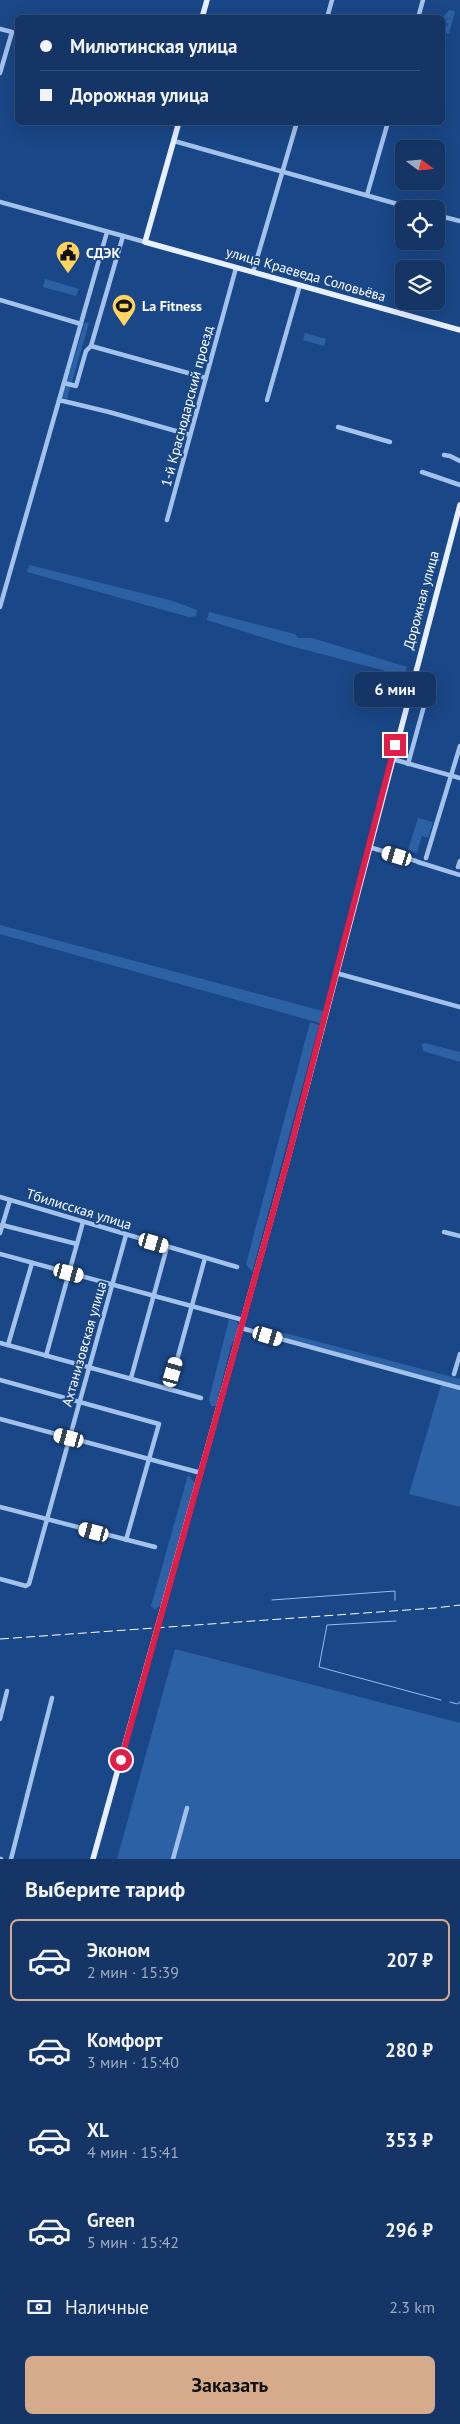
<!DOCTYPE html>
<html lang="ru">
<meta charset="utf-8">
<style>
:root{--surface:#143565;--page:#21406e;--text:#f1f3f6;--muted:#9dabbf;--line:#335079;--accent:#d6ab8b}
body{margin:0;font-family:"PT Sans",sans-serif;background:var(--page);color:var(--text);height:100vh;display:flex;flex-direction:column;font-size:19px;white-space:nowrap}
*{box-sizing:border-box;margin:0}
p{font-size:16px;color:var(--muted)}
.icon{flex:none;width:28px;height:28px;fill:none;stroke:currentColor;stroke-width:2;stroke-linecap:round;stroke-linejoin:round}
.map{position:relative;height:1859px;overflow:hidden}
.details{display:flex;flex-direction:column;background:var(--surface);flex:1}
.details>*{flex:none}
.banner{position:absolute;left:15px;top:15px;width:430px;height:110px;border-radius:8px;box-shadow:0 5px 20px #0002,0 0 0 1px var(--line);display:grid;align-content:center;height:110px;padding:0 25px;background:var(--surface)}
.needle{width:32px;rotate:106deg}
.fabs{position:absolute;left:395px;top:140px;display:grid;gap:10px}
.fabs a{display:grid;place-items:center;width:50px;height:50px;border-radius:8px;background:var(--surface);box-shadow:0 5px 20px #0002,0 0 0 1px var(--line);font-size:25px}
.end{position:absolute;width:22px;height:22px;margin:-11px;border:6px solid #e11d48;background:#fff;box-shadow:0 0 0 2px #fff}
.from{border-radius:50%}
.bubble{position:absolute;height:35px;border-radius:8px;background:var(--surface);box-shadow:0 5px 20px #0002,0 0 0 1px var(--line);font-size:16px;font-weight:700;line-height:35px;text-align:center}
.car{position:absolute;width:15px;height:30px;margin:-15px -8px;border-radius:6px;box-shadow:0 0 4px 1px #0007;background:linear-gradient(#fff 24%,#345 0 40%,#fff 0 76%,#345 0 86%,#fff 0)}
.banner b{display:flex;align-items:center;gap:18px;height:48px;font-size:19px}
.banner b+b{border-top:1px solid var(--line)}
.banner i{width:12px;height:12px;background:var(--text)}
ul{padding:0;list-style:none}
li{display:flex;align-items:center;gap:15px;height:82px;margin:0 10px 8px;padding:0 15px;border:2px solid transparent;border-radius:8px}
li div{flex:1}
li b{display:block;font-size:19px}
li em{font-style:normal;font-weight:700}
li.current{border-color:var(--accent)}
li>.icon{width:45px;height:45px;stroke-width:1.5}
h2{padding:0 25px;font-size:22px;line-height:60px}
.pay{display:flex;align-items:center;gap:12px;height:55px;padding:0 25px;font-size:19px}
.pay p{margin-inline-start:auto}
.cta{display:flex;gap:10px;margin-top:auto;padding:10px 25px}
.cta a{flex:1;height:58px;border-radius:8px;background:var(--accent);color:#111;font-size:20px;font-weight:700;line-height:58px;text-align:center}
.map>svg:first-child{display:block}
.green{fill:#2d61a5}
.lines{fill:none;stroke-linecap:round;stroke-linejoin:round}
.stream{stroke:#95bcee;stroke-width:1}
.minor{stroke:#a2c2ec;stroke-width:4.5}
.major{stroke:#e7f0ff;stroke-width:5.5}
.rail{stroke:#fff;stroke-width:1;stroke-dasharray:9 4;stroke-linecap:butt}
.route{stroke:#e11d48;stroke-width:6}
.labels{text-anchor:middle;stroke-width:4;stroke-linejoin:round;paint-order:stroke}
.poi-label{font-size:14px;font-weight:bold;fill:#fff;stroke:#1a4787;text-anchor:start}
.street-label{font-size:14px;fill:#fff;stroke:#1a4787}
</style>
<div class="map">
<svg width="460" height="1859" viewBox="0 0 460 1859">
<rect width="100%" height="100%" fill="#1a4787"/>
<g class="green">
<polygon points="449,10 455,11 449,34 443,32 442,21 448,27 446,20 451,18 445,19 444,16"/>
<polygon points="45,279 79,289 76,296 43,287"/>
<polygon points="85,322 89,323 67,399 62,397"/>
<polygon points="305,333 326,339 324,346 303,340"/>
<polygon points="29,565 173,601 197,610 196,616 189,617 27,572"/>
<polygon points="209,612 295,634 298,638 312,638 407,667 405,676 287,645 207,620"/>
<polygon points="418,818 433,822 428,838 422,836 417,853 408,850"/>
<polygon points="0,925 323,1011 320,1023 0,934"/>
<polygon points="310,1022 319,1025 252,1272 246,1264"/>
<polygon points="425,1043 460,1052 460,1062 423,1051 422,1044"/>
<path d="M229 1319 237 1322C240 1329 236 1339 231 1345L216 1406H211L209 1399Z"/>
<polygon points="262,1327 460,1379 460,1387 255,1331"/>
<polygon points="441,1385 460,1391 460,1507 409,1494"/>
<polygon points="188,1475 195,1483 161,1605 155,1610 151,1606"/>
<polygon points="175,1649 460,1723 460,1859 117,1859"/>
</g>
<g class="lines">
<g class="stream">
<polyline points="272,1600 395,1591 395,1600"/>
<polyline points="396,1621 327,1625 319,1667 441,1700"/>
<polyline points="450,1702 457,1704 460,1702"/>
</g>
<g class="minor">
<polyline points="327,18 332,0"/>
<polyline points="418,18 423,0"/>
<polyline points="0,29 12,32 0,73"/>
<polyline points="174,141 415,209"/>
<polyline points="367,195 388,122"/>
<polyline points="0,202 145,242"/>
<polyline points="436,215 460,221"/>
<polyline points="253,272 297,122"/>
<polyline points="0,300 81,324"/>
<polyline points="91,346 206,378"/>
<polyline points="64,383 76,386 86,351 91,346 123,236"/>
<polyline points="59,400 109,412 190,435"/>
<polyline points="267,400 300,285"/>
<polyline points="338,427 390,442"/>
<polyline points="444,455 450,456 460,461"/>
<polyline points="422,472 460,485"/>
<polyline points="167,520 236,268"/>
<polyline points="0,607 107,232"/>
<polyline points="392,759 460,778"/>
<polyline points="408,764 427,695 426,689 411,685"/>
<polyline points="369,847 416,861"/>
<polyline points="426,858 460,746"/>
<polyline points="418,862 460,875"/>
<polyline points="458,867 460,861"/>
<polyline points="336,973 460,1007"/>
<polyline points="0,1197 237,1267"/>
<polyline points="2,1225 77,1244"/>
<polyline points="444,1232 460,1236"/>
<polyline points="0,1233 10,1200"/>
<polyline points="0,1254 243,1320"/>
<polyline points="241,1328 460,1388"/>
<polyline points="0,1343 201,1398"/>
<polyline points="8,1345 32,1263"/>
<polyline points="46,1356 83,1222"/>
<polyline points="454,1374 460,1354"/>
<polyline points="131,1378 167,1247"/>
<polyline points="0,1380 159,1424 126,1540"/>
<polyline points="169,1389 205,1258"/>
<polyline points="0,1419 201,1473"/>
<polyline points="0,1507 155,1547"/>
<polyline points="0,1579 26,1586 29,1584 126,1235"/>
<polyline points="0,1719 7,1691"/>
<polyline points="0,1859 1,1859"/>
<polyline points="11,1859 52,1698"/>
<polyline points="173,1859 187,1808"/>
</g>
<g class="major">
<polyline points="202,18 207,0"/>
<polyline points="179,122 145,242 460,330"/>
<polyline points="93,1859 287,1162 460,505"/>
</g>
<polyline class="rail" points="0,1639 435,1608 460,1605"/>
</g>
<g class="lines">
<polyline class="route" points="121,1760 287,1162 395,745"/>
</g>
<defs>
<symbol id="civic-pin" viewBox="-11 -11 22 30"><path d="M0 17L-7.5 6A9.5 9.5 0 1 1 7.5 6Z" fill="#fed45e" stroke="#1a4787"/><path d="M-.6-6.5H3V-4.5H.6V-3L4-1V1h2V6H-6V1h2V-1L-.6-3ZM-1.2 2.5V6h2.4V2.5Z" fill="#111"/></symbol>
<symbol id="stadium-pin" viewBox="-11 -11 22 30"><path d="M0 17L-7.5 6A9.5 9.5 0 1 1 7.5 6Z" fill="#fed45e" stroke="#1a4787"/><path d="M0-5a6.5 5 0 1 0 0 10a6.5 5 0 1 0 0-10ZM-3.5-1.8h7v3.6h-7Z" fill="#111"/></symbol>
</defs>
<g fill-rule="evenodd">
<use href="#civic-pin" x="54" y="239" width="28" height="38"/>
<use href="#stadium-pin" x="110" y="292" width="28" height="38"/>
</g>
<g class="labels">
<g class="poi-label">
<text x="86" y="258">СДЭК</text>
<text x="142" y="311">La Fitness</text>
</g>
<g class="street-label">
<text transform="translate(306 274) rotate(16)" y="5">улица Краеведа Соловьёва</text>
<text transform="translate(187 406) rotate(-75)" y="5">1-й Краснодарский проезд</text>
<text transform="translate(421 600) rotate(-75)" y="5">Дорожная улица</text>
<text transform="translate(79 1209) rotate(17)" y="5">Тбилисская улица</text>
<text transform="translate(84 1344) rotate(-74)" y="5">Ахтанизовская улица</text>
</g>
</g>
</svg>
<div class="fabs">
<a><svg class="needle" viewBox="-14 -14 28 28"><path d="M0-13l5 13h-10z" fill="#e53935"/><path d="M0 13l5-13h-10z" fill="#9dabbf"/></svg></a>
<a><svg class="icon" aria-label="locate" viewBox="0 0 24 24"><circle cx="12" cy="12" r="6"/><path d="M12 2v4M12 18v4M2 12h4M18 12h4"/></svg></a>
<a><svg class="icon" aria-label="layers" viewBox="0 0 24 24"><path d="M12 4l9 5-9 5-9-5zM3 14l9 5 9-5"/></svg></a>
</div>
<i class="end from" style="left:121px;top:1760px"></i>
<i class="end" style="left:395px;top:745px"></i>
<div class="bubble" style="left:354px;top:672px;width:82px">6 мин</div>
<i class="car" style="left:397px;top:856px;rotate:287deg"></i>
<i class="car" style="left:154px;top:1243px;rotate:106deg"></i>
<i class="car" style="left:69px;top:1273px;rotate:105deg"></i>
<i class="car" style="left:268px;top:1336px;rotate:107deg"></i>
<i class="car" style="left:173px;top:1372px;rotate:16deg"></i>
<i class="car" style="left:69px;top:1438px;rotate:285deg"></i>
<i class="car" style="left:94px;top:1532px;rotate:285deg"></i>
<div class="banner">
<b><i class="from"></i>Милютинская улица</b>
<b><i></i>Дорожная улица</b>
</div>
</div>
<section class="details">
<h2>Выберите тариф</h2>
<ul>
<li class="current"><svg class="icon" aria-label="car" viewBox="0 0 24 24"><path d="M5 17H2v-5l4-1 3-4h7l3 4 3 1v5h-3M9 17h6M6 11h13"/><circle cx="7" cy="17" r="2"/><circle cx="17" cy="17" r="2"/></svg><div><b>Эконом</b><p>2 мин · 15:39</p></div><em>207 ₽</em></li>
<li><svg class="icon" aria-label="car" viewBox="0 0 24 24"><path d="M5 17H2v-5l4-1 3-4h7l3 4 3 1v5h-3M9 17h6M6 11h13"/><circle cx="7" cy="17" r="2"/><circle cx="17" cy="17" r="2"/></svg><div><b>Комфорт</b><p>3 мин · 15:40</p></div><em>280 ₽</em></li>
<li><svg class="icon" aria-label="car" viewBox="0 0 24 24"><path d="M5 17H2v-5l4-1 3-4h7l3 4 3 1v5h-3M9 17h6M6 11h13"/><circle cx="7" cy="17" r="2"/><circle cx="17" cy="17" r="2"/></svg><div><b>XL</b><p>4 мин · 15:41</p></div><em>353 ₽</em></li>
<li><svg class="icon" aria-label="car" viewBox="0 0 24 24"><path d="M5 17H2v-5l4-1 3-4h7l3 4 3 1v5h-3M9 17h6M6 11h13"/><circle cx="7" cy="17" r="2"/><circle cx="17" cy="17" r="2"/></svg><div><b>Green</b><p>5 мин · 15:42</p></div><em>296 ₽</em></li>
</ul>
<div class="pay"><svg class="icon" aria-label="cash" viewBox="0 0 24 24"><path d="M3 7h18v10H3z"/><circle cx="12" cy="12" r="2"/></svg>Наличные<p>2.3 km</p></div>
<div class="cta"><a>Заказать</a></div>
</section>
